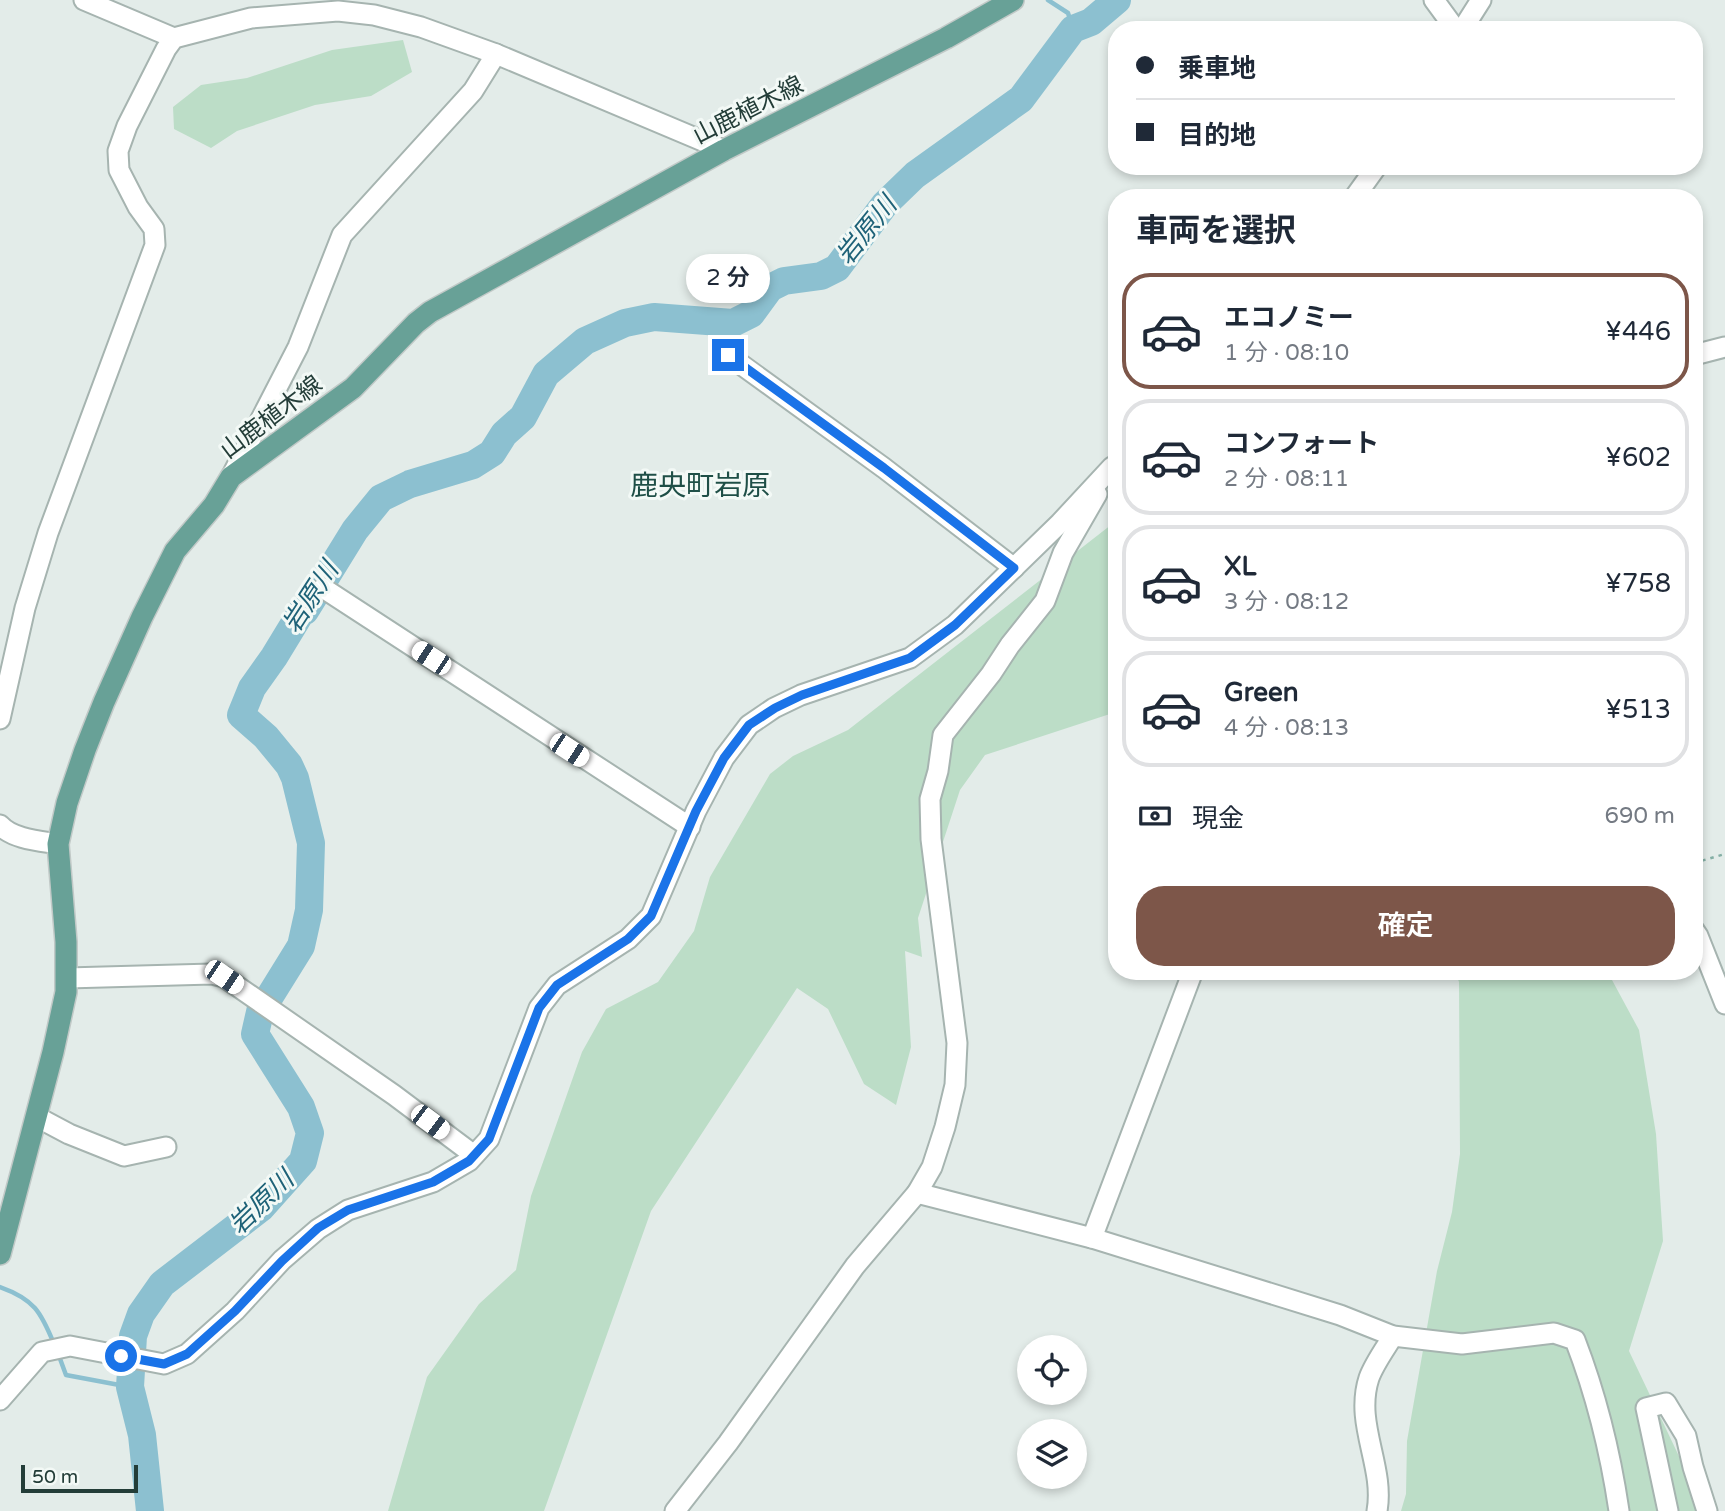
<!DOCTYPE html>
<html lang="ja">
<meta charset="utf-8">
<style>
:root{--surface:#fff;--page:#f2f2f3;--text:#1f2937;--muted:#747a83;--line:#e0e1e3;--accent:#7d5649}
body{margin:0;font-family:"Varela Round","Noto Sans JP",sans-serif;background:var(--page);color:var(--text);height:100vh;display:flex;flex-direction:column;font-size:26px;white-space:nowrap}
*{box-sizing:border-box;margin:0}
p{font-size:23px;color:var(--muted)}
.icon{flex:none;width:38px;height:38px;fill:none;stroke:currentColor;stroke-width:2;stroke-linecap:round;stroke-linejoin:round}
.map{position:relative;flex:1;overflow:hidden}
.side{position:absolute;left:1108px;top:189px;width:595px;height:791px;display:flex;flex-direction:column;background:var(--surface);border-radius:28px;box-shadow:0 4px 10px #0003}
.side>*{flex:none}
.hud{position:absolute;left:1108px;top:21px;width:595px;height:154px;border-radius:28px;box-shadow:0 4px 10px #0003;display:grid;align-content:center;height:154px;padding:0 28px;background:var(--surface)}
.controls{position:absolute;left:1017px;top:1335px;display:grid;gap:14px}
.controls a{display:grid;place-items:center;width:70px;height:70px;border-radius:50%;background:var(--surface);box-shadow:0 4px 10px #0003;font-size:35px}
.scale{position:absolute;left:21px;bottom:18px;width:117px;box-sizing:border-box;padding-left:7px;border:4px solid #233d38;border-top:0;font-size:19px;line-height:24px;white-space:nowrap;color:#233d38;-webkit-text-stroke:5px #f3f9f6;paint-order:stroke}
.end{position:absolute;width:32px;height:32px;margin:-16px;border:9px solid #1a73e8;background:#fff;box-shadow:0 0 0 4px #fff}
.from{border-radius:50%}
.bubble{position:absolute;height:49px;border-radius:24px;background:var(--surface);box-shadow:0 4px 10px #0003;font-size:23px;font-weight:600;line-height:49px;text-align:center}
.car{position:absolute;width:21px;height:42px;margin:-21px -10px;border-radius:9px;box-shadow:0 0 5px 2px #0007;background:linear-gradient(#fff 24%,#345 0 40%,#fff 0 76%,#345 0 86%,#fff 0)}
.hud b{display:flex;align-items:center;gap:24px;height:66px;font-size:26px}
.hud b+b{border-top:2px solid var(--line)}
.hud i{width:18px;height:18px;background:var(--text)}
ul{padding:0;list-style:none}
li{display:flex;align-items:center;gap:21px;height:116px;margin:0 14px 10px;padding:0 14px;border:4px solid var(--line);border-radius:28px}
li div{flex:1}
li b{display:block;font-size:26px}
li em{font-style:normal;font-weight:600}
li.current{border-color:var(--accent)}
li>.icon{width:63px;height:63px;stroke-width:1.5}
h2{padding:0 28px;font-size:32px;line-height:84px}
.pay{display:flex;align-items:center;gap:18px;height:77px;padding:0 28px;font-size:26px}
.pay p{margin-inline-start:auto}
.action{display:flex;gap:14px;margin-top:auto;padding:14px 28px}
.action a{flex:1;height:80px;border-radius:28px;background:var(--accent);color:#fff;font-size:28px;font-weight:600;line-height:80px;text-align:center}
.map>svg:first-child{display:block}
.green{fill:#bcddc7}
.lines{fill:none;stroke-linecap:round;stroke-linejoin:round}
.stream{stroke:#8cc0d0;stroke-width:4.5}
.river{stroke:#8cc0d0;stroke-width:28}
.minor-casing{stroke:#a6b4b0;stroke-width:23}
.major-casing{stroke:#c1c9c7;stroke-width:24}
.path{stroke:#84afa5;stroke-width:2.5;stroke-dasharray:3.5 5;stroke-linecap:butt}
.minor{stroke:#fff;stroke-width:19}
.major{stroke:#68a197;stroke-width:21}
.route{stroke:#1a73e8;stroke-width:9}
.labels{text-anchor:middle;stroke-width:6;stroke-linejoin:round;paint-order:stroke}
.street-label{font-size:24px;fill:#233d38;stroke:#f3f9f6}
.water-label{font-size:26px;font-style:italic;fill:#1e6278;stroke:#f3f9f6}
.quarter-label{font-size:28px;fill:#1f4f47;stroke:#f3f9f6}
</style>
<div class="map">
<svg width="1725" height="1511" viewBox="0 0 1725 1511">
<rect width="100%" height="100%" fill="#e3ece9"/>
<g class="green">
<polygon points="403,40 412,72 371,96 315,105 237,131 211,148 174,129 173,107 201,85 247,78 332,50"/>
<polygon points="1116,521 1116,712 985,755 960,790 918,918 922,957 905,951 911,1047 896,1105 864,1084 828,1009 797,988 651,1211 544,1511 388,1511 427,1377 479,1304 516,1270 531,1196 582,1052 606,1009 658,982 694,931 710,877 770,774 793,756 848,730"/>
<polygon points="1455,971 1610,971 1612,980 1639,1030 1656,1134 1663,1241 1629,1351 1705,1511 1401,1511 1406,1494 1407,1441 1437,1271 1452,1212 1460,1154 1459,982"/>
</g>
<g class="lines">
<g class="stream">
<polyline points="1048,0 1068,13 1073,29"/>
<path d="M0 1287C34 1299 41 1312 54 1344"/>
<polyline points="59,1356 66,1375 130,1387"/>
</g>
<polyline class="river" points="150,1511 142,1435 130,1387 133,1336 141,1314 162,1284 261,1208 303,1161 310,1133 301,1107 255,1034 260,1012 301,946 309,910 311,843 295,778 289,765 266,737 241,715 252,688 274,657 302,611 305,611 355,530 381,498 410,484 473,465 492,453 504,434 523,417 546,374 585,341 625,323 654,317 733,323 751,314 770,288 784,281 821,276 837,268 885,204 915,175 1021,99 1073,29 1091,22 1117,0"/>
<defs>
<g id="minor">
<polyline points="84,0 174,38"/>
<polyline points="1434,0 1456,30"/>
<polyline points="1462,30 1481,0"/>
<polyline points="1354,198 1377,166"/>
<polyline points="728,355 884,468 1014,568"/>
<polyline points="1694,355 1725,347"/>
<polyline points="231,477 298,347 342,235 473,91 496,54"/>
<polyline points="323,588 690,827"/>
<polyline points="0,719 25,608 48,533 155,245 154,229 138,207 119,170 118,151 127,126 166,49 174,38 251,18 338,11 374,15 421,27 496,54 724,150"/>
<path d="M0 825C12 839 40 841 58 844"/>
<polyline points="1694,930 1698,936 1725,1004"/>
<polyline points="67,978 212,974 224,977 394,1095 474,1155"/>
<polyline points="37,1117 69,1134 124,1156 166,1147"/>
<path d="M917 1193 1092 1238 1340 1315 1393 1336 1462 1344 1554 1333 1575 1340C1597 1397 1610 1450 1619 1511"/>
<polyline points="1092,1238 1193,971"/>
<polyline points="0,1400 42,1352 70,1346 164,1364 187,1354 235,1311 282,1260 318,1229 348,1210 433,1182 469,1161 489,1139 539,1008 557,985 628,939 651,916 696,811 724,758 749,725 774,708 801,695 910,658 955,625 1060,523 1112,467"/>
<polyline points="675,1511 728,1443 855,1266 917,1193 932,1167 945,1127 955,1085 957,1043 931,839 930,799 938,771 943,735 991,674 1010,645 1045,601 1063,553 1097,494"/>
<path d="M1377 1511C1385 1466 1354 1424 1369 1378 1374 1364 1385 1349 1393 1336"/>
<polyline points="1668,1511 1646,1408 1666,1403 1686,1436 1693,1467 1707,1511"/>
</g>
<polyline id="major" points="0,1254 53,1052 66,992 66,942 58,844 67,803 85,750 104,702 142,617 175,551 214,505 231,477 353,388 416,323 430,312 724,150 946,38 1013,0"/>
</defs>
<use href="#minor" class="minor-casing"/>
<use href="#major" class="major-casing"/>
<polyline class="path" points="1694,863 1725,854"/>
<use href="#minor" class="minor"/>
<use href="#major" class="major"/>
</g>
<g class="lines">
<polyline class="route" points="121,1356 164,1364 187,1354 235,1311 282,1261 318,1228 348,1210 433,1182 469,1161 489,1139 539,1008 557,985 628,939 651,916 696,811 724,758 749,725 775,708 802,695 910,658 955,625 1014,568 884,468 728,355"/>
</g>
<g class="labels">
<g class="street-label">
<text transform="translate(748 110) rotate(-27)" y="8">山鹿植木線</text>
<text transform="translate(271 417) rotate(-37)" y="8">山鹿植木線</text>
</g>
<g class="water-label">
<text transform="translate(866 230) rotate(-51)" y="9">岩原川</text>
<text transform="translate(310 597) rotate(-57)" y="9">岩原川</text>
<text transform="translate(261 1202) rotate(-44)" y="9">岩原川</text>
</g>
<g class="quarter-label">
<text x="700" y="495">鹿央町岩原</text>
</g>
</g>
</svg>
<div class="controls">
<a><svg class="icon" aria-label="locate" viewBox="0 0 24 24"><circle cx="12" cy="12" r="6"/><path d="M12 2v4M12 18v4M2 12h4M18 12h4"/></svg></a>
<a><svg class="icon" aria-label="layers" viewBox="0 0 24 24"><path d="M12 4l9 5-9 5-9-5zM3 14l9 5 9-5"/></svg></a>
</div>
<div class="scale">50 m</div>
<i class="end from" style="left:121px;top:1356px"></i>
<i class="end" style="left:728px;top:355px"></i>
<div class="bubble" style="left:686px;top:254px;width:84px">2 分</div>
<i class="car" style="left:431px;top:658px;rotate:303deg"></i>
<i class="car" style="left:569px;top:750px;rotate:123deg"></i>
<i class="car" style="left:224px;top:977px;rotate:124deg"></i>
<i class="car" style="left:430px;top:1122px;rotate:127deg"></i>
<div class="hud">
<b><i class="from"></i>乗車地</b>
<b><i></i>目的地</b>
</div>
<section class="side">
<h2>車両を選択</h2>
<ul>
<li class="current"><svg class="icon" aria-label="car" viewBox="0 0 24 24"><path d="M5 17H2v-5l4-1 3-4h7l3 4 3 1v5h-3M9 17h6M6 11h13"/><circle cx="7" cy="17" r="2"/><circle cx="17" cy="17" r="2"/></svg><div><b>エコノミー</b><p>1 分 · 08:10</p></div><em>¥446</em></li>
<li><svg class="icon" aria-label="car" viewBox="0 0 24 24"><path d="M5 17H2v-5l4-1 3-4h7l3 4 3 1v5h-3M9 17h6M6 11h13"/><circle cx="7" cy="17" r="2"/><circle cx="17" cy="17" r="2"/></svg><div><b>コンフォート</b><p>2 分 · 08:11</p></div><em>¥602</em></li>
<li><svg class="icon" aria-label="car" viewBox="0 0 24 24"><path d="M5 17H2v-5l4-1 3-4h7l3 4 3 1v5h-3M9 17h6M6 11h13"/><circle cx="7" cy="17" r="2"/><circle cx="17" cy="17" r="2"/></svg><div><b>XL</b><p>3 分 · 08:12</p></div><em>¥758</em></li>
<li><svg class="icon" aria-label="car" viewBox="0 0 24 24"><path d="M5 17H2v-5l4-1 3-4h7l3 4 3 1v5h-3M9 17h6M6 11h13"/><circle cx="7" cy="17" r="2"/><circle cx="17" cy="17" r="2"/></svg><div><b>Green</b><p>4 分 · 08:13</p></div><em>¥513</em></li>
</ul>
<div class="pay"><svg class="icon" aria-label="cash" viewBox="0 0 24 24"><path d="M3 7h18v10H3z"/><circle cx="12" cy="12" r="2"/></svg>現金<p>690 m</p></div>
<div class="action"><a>確定</a></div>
</section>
</div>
